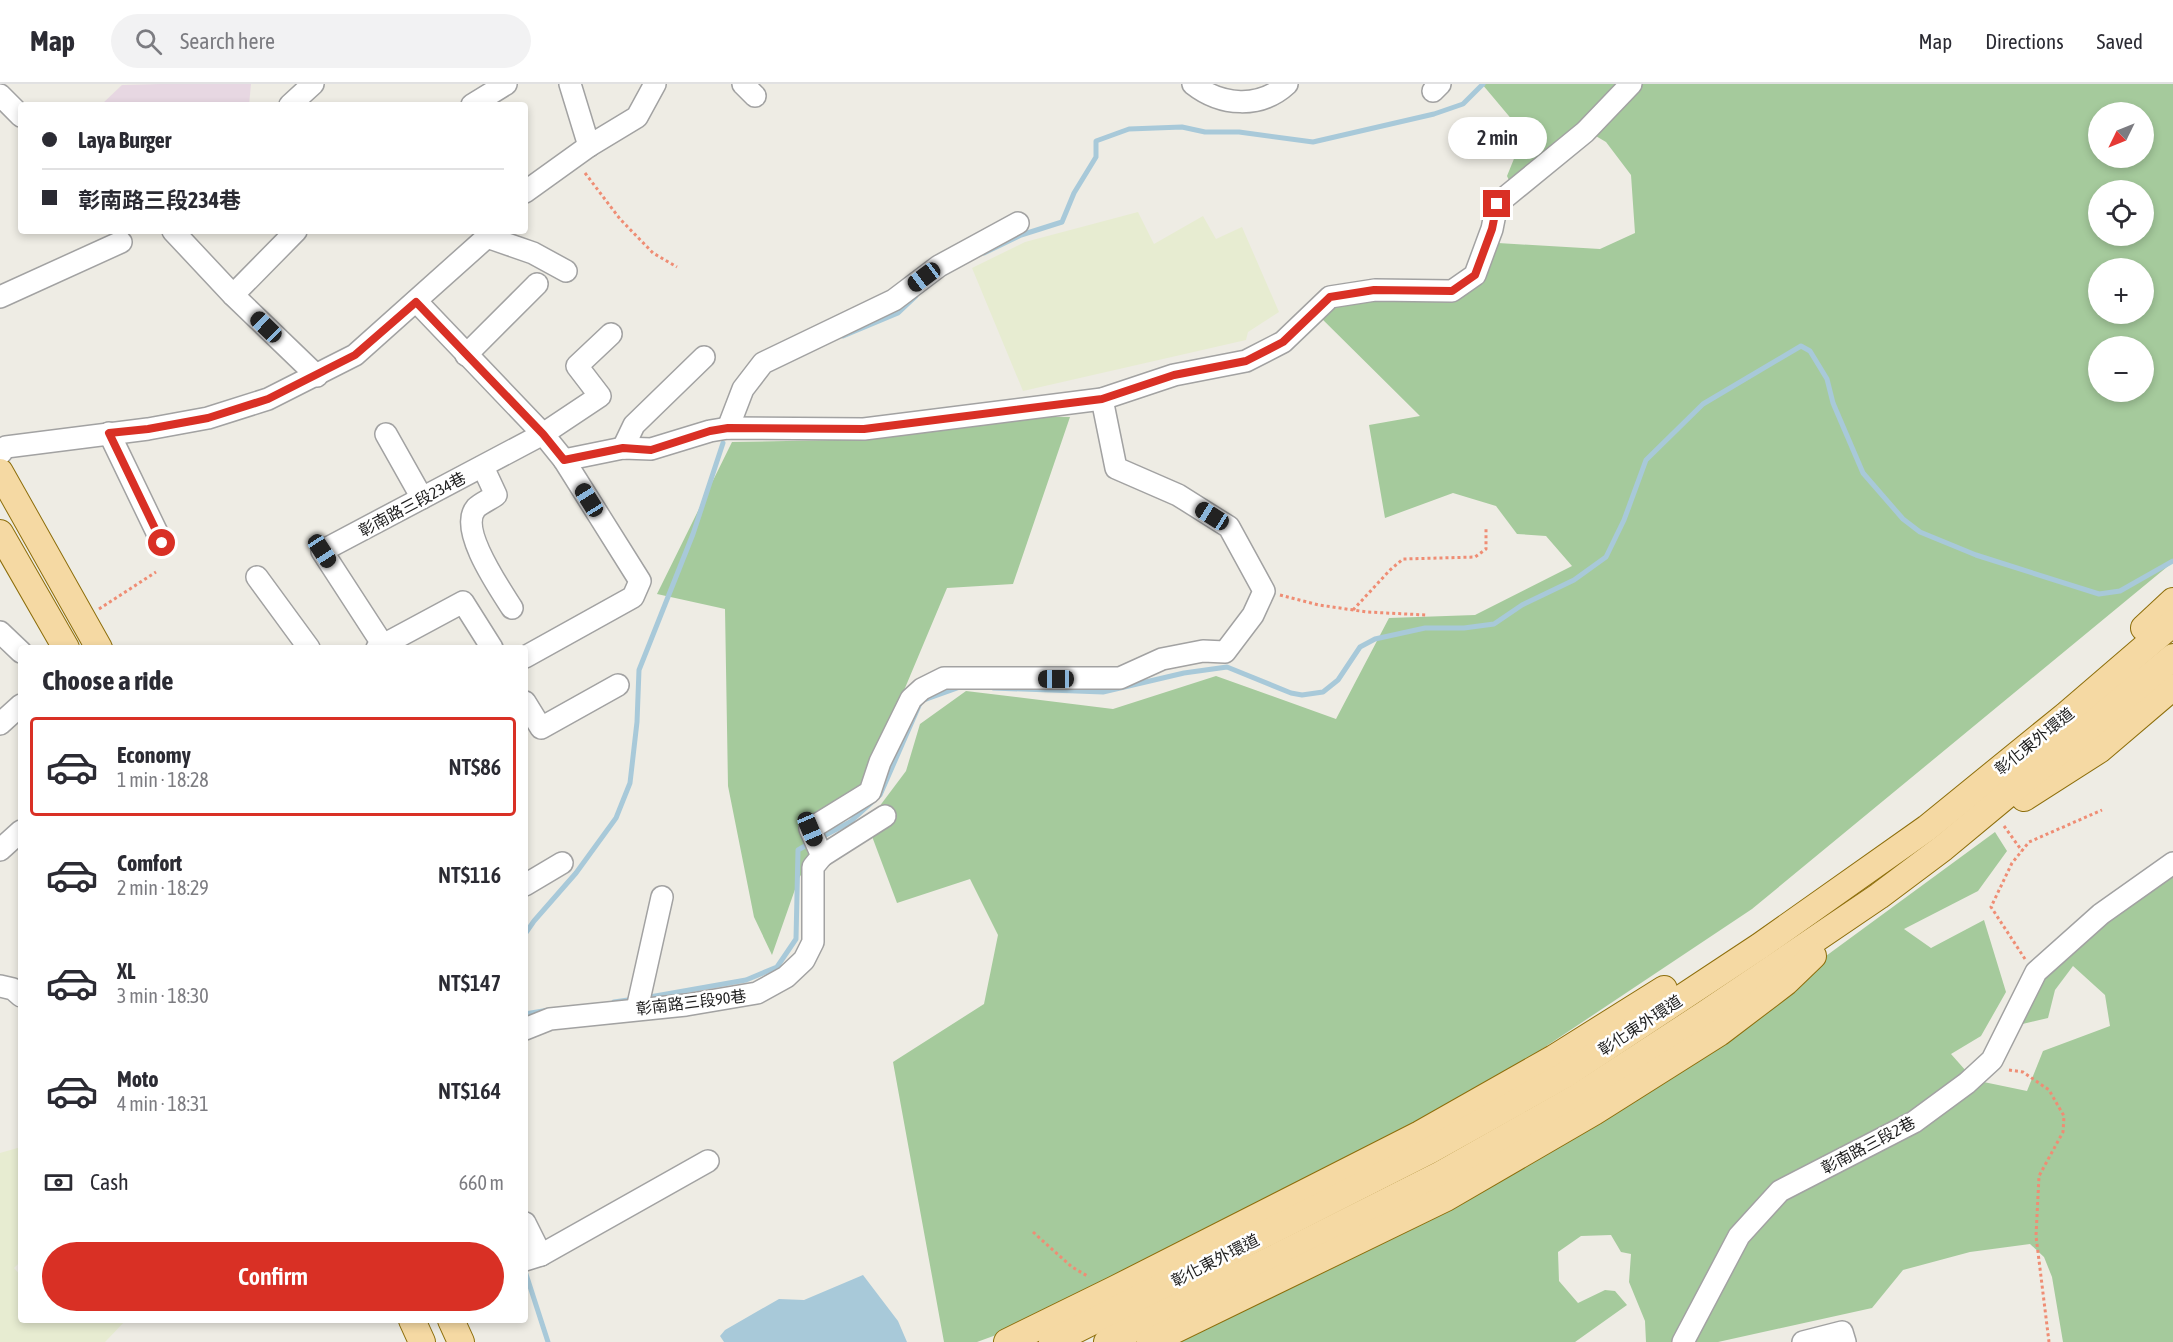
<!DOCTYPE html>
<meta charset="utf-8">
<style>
:root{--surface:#fff;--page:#f2f2f3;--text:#2b2b33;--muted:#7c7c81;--line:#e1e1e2;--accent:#d93025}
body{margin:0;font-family:"Asap Condensed","Noto Sans TC",sans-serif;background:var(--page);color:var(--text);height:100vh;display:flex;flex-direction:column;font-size:22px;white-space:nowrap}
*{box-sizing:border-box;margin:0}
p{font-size:20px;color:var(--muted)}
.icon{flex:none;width:33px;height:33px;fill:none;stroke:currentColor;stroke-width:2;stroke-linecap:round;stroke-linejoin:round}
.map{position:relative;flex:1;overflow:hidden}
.panel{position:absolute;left:18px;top:561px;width:510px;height:678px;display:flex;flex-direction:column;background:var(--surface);border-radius:6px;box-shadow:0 3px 9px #0003}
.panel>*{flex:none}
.guide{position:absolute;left:18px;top:18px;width:510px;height:132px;border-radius:6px;box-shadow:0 3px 9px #0003;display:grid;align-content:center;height:132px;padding:0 24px;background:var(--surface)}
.needle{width:39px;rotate:227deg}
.tools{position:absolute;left:2088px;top:18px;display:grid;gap:12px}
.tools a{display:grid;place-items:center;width:66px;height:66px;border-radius:50%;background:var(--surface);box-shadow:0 3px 9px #0003;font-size:30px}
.end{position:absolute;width:27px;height:27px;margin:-14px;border:8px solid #d93025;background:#fff;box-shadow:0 0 0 3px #fff}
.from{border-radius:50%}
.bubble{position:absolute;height:42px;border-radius:21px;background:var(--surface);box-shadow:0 3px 9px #0003;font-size:20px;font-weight:600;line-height:42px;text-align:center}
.car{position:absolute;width:18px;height:36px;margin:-18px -9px;border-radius:8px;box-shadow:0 0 4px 2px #0007;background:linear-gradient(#222 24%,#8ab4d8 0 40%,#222 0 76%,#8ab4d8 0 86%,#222 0)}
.guide b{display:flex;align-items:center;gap:21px;height:57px;font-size:22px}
.guide b+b{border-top:2px solid var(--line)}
.guide i{width:15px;height:15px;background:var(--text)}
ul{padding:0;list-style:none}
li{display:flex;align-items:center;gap:18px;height:99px;margin:0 12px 9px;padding:0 12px;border:3px solid transparent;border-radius:6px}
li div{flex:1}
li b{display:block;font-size:22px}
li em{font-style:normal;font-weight:600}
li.on{border-color:var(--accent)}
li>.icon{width:54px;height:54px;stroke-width:1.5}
h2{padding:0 24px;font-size:27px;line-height:72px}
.pay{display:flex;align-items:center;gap:15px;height:66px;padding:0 24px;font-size:22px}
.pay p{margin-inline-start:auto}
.cta{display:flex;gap:12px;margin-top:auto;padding:12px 24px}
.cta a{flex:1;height:69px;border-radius:36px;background:var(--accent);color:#fff;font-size:24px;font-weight:600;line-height:69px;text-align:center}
header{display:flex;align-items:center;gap:36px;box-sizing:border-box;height:84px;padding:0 30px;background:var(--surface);border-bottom:2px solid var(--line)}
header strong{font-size:28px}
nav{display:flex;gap:33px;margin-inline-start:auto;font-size:21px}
.search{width:420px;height:54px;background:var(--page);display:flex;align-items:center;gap:15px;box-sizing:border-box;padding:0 21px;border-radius:33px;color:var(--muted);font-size:22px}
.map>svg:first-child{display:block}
.industrial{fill:#e7d7e2}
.farmland{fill:#e7ecd1}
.forest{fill:#a5ca9c;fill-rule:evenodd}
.water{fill:#a8c9d9}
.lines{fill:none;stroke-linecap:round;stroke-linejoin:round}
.stream{stroke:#a8c9d9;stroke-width:5}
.minor-casing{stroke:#a2a2a2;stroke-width:24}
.major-casing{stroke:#8d6e0b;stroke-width:28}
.path{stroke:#ef8d74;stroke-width:3;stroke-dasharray:3 3;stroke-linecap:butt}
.minor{stroke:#fff;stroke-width:21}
.major{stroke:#f5d9a3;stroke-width:26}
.route{stroke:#d93025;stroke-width:8}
.labels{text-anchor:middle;stroke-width:5;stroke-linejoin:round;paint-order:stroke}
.street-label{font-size:16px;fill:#1e1e1e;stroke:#fff}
</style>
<header>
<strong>Map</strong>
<div class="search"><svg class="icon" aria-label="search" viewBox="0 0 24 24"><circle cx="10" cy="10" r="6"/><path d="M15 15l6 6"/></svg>Search here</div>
<nav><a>Map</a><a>Directions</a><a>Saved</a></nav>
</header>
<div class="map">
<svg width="2173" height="1258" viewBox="0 0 2173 1258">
<rect width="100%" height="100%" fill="#eeece4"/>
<polygon class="industrial" points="160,0 251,0 249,21 101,21 122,1"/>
<g class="farmland">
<polygon points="1138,128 1154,160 1203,132 1216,155 1242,143 1279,228 1248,248 1246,256 1023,307 972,184 1025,158"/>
<polygon points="21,1063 21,1177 14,1184 21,1192 21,1236 126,1236 105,1258 0,1258 0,1069"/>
</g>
<g class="forest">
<path d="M1482 0H2173V478L1752 825 1500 993 1075 1222 977 1258H944L893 978 984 920 998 851 970 795 897 819 867 739 906 687 920 640 966 607 1113 625 1216 592 1336 635 1389 534 1475 531 1572 482 1546 452 1517 450 1496 422 1453 409 1385 434 1369 341 1420 332 1312 225 1455 200 1498 159 1600 165 1635 149 1631 91 1606 58 1584 45 1513 105 1507 92 1524 50ZM2098 28H2144V74H2098ZM2098 106H2144V152H2098ZM2098 184H2144V230H2098ZM2098 262H2144V308H2098Z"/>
<polygon points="1006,332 1070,333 1013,500 947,504 871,685 799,794 772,871 754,833 728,702 725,525 657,510 732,358 836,356"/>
<polygon points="1995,748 2007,767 1978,807 1904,845 1931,864 1984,836 2006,908 1981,952 1951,970 1974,996 2027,1007 2043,967 2110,942 2105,911 2073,882 2055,906 2048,934 2014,942 2040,889 2173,781 2173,1258 2063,1258 2052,1193 2044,1173 2030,1160 1970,1168 1903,1186 1872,1224 1718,1258 1646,1258 1645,1237 1629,1198 1631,1170 1621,1168 1611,1151 1581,1152 1558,1168 1559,1197 1578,1219 1605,1206 1615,1207 1627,1221 1575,1258 1177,1258 1815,880"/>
</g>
<polygon class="water" points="863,1191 898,1237 907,1258 724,1258 720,1252 725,1246 779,1215 804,1216"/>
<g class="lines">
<g class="stream">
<polyline points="984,169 1021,151 1062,138 1074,109 1096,73 1096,57 1129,45 1182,43 1205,48 1239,48 1313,58 1434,30 1463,20 1483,0"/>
<polyline points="843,252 898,229 916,212"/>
<polyline points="993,604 1103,608 1184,589 1227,583 1291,609 1302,611 1323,608 1338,596 1360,563 1375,555 1425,544 1464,544 1494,540 1522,521 1574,496 1606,473 1624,436 1646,376 1703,320 1801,262 1810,267 1827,295 1833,319 1863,389 1903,435 1920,448 1976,471 2099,510 2120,507 2173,477"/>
<polyline points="820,754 850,738 880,711 921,617 960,603"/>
<polyline points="525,850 534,837 576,789 616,734 630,699 637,638 639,586 693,450 723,359"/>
<polyline points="644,914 746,896 777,883 796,855 798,766 812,758"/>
<polyline points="614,918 635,915"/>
<polyline points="525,930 549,926"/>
<polyline points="525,1187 548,1258"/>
</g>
<defs>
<g id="minor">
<polyline points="570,0 589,62"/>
<polyline points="743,0 755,12"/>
<path d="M1193 0C1221 22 1260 25 1287 0"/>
<polyline points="1433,7 1440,0"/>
<polyline points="0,11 21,32"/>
<polyline points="290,21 313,0"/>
<polyline points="472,21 506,0"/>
<polyline points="525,108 589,62 637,33 655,0"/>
<polyline points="173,147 233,211 317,292"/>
<polyline points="487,153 533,169 566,187"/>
<polyline points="233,211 296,147"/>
<polyline points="0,213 121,158"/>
<polyline points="416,217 543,350 564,376 640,497 633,513 525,573"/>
<polyline points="466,271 537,200"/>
<polyline points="728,344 743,305 763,279 894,216 939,182 1018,139"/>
<polyline points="109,349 162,459"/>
<polyline points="386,350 422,414"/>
<polyline points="623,364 634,341 704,273"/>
<polyline points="0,370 6,363 148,345 208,334 268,315 355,271 487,153 489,147"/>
<polyline points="564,376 623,364 651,365 710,347 728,344 864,345 1102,315 1174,291 1246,277 1283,258 1330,213 1375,206 1452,207 1475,191 1492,145 1497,120 1585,48 1631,0"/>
<path d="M483 383 496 411C491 415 481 419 476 424 458 445 500 505 512 524"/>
<polyline points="257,493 309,564"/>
<polyline points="0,548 21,568"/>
<polyline points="377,564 383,561 322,467 543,350 600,312 577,282 611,250"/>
<polyline points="385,564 383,561 463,518 492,564"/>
<polyline points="525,618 541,644 618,601"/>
<polyline points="0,640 21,621"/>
<polyline points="0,766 21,747"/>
<polyline points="822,772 885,732"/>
<polyline points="525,801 562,779"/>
<polyline points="0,902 13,905 21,912"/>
<polyline points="637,925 662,813"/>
<polyline points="525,945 550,935 686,921 757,909 786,893 804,876 813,858 813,783 822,772 810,745 870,708 880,678 911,615 922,605 944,594 1120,594 1162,575 1203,567 1225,568 1253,531 1264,507 1229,443 1178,411 1116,384 1102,315"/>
<polyline points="525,1139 541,1171"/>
<polyline points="525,1176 541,1171 708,1077"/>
<polyline points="1683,1258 1739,1152 1780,1107 1914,1038 1967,999 1992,976 2036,888 2101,830 2173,779"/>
<polyline points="1803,1258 1842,1248 1845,1258"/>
</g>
<g id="major">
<polyline points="0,388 99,564"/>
<polyline points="0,449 66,564"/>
<polyline points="2144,544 2173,517"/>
<polyline points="2024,714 2099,666 2173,603"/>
<polyline points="412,1236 422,1258"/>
<polyline points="451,1236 461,1258"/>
<polyline points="1007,1258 1115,1205 1420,1050 1554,974 1664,905"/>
<polyline points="1052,1258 1429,1067 1565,991 1760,862 1927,744 2066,631 2173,539"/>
<polyline points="1107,1258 1441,1090 1579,1012 1705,930 1879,812 1943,764 2173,573"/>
<polyline points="1150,1258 1446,1114 1594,1028 1719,949 1786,898 1813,872"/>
</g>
</defs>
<use href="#minor" class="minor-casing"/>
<use href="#major" class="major-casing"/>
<g class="path">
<polyline points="585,89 620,135 653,169 677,183"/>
<polyline points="1280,511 1319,521 1367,528 1426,531"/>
<polyline points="99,525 156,488"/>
<polyline points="1353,526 1390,486 1403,475 1475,473 1486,465 1486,445"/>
<polyline points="2004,742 2022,767"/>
<polyline points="2025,875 1991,823 2012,779 2029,758 2102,726"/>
<polyline points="2009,986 2023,988 2049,1006 2064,1032 2063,1048 2039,1092 2036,1152 2049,1258"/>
<polyline points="1033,1148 1072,1183 1089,1193"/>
</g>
<use href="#minor" class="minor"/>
<use href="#major" class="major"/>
</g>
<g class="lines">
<polyline class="route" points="162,459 109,349 148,345 208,334 268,315 355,271 416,218 543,350 564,376 623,364 651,366 710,347 728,344 864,345 1102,315 1174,291 1246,277 1283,258 1330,213 1374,206 1452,207 1475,191 1492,145 1497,120"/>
</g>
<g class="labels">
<g class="street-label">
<text transform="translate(412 420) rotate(-28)" y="6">彰南路三段234巷</text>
<text transform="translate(2034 657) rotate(-39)" y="6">彰化東外環道</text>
<text transform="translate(691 918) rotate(-7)" y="6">彰南路三段90巷</text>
<text transform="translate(1640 941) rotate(-33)" y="6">彰化東外環道</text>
<text transform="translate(1868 1061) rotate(-28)" y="6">彰南路三段2巷</text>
<text transform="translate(1215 1176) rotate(-27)" y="6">彰化東外環道</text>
</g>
</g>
</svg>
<div class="tools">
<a><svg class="needle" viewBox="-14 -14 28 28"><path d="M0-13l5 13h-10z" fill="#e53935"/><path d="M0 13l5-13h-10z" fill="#7c7c81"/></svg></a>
<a><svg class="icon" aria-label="locate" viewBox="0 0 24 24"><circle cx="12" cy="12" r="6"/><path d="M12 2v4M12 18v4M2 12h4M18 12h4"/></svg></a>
<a>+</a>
<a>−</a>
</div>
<i class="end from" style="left:162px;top:459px"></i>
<i class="end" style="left:1497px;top:120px"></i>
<div class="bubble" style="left:1448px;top:33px;width:99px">2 min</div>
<i class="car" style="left:924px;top:193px;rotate:233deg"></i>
<i class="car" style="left:266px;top:243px;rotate:314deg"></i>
<i class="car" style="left:589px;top:416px;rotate:328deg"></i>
<i class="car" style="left:1212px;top:432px;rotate:302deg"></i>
<i class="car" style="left:322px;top:467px;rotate:147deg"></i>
<i class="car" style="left:1056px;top:595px;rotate:270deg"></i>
<i class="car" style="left:810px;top:745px;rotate:157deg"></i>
<div class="guide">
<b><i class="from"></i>Laya Burger</b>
<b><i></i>彰南路三段234巷</b>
</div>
<section class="panel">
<h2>Choose a ride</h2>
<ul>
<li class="on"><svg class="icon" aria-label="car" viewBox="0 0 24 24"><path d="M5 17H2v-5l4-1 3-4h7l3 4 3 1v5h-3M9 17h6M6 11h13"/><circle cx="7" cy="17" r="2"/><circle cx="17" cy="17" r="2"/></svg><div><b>Economy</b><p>1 min · 18:28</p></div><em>NT$86</em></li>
<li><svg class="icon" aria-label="car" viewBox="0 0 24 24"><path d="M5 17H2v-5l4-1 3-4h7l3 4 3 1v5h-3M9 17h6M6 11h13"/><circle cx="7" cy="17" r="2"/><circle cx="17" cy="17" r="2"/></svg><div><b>Comfort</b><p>2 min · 18:29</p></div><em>NT$116</em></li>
<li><svg class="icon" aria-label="car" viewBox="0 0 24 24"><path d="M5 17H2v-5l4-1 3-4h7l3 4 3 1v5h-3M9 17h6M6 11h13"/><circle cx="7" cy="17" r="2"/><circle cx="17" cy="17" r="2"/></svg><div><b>XL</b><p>3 min · 18:30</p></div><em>NT$147</em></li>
<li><svg class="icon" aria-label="car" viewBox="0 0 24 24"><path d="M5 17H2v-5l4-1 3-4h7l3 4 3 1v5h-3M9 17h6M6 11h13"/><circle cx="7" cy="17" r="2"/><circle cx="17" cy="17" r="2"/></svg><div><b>Moto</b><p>4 min · 18:31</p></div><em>NT$164</em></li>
</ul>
<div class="pay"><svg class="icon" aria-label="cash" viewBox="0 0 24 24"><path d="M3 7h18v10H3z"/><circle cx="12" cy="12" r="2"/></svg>Cash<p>660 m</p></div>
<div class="cta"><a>Confirm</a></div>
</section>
</div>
